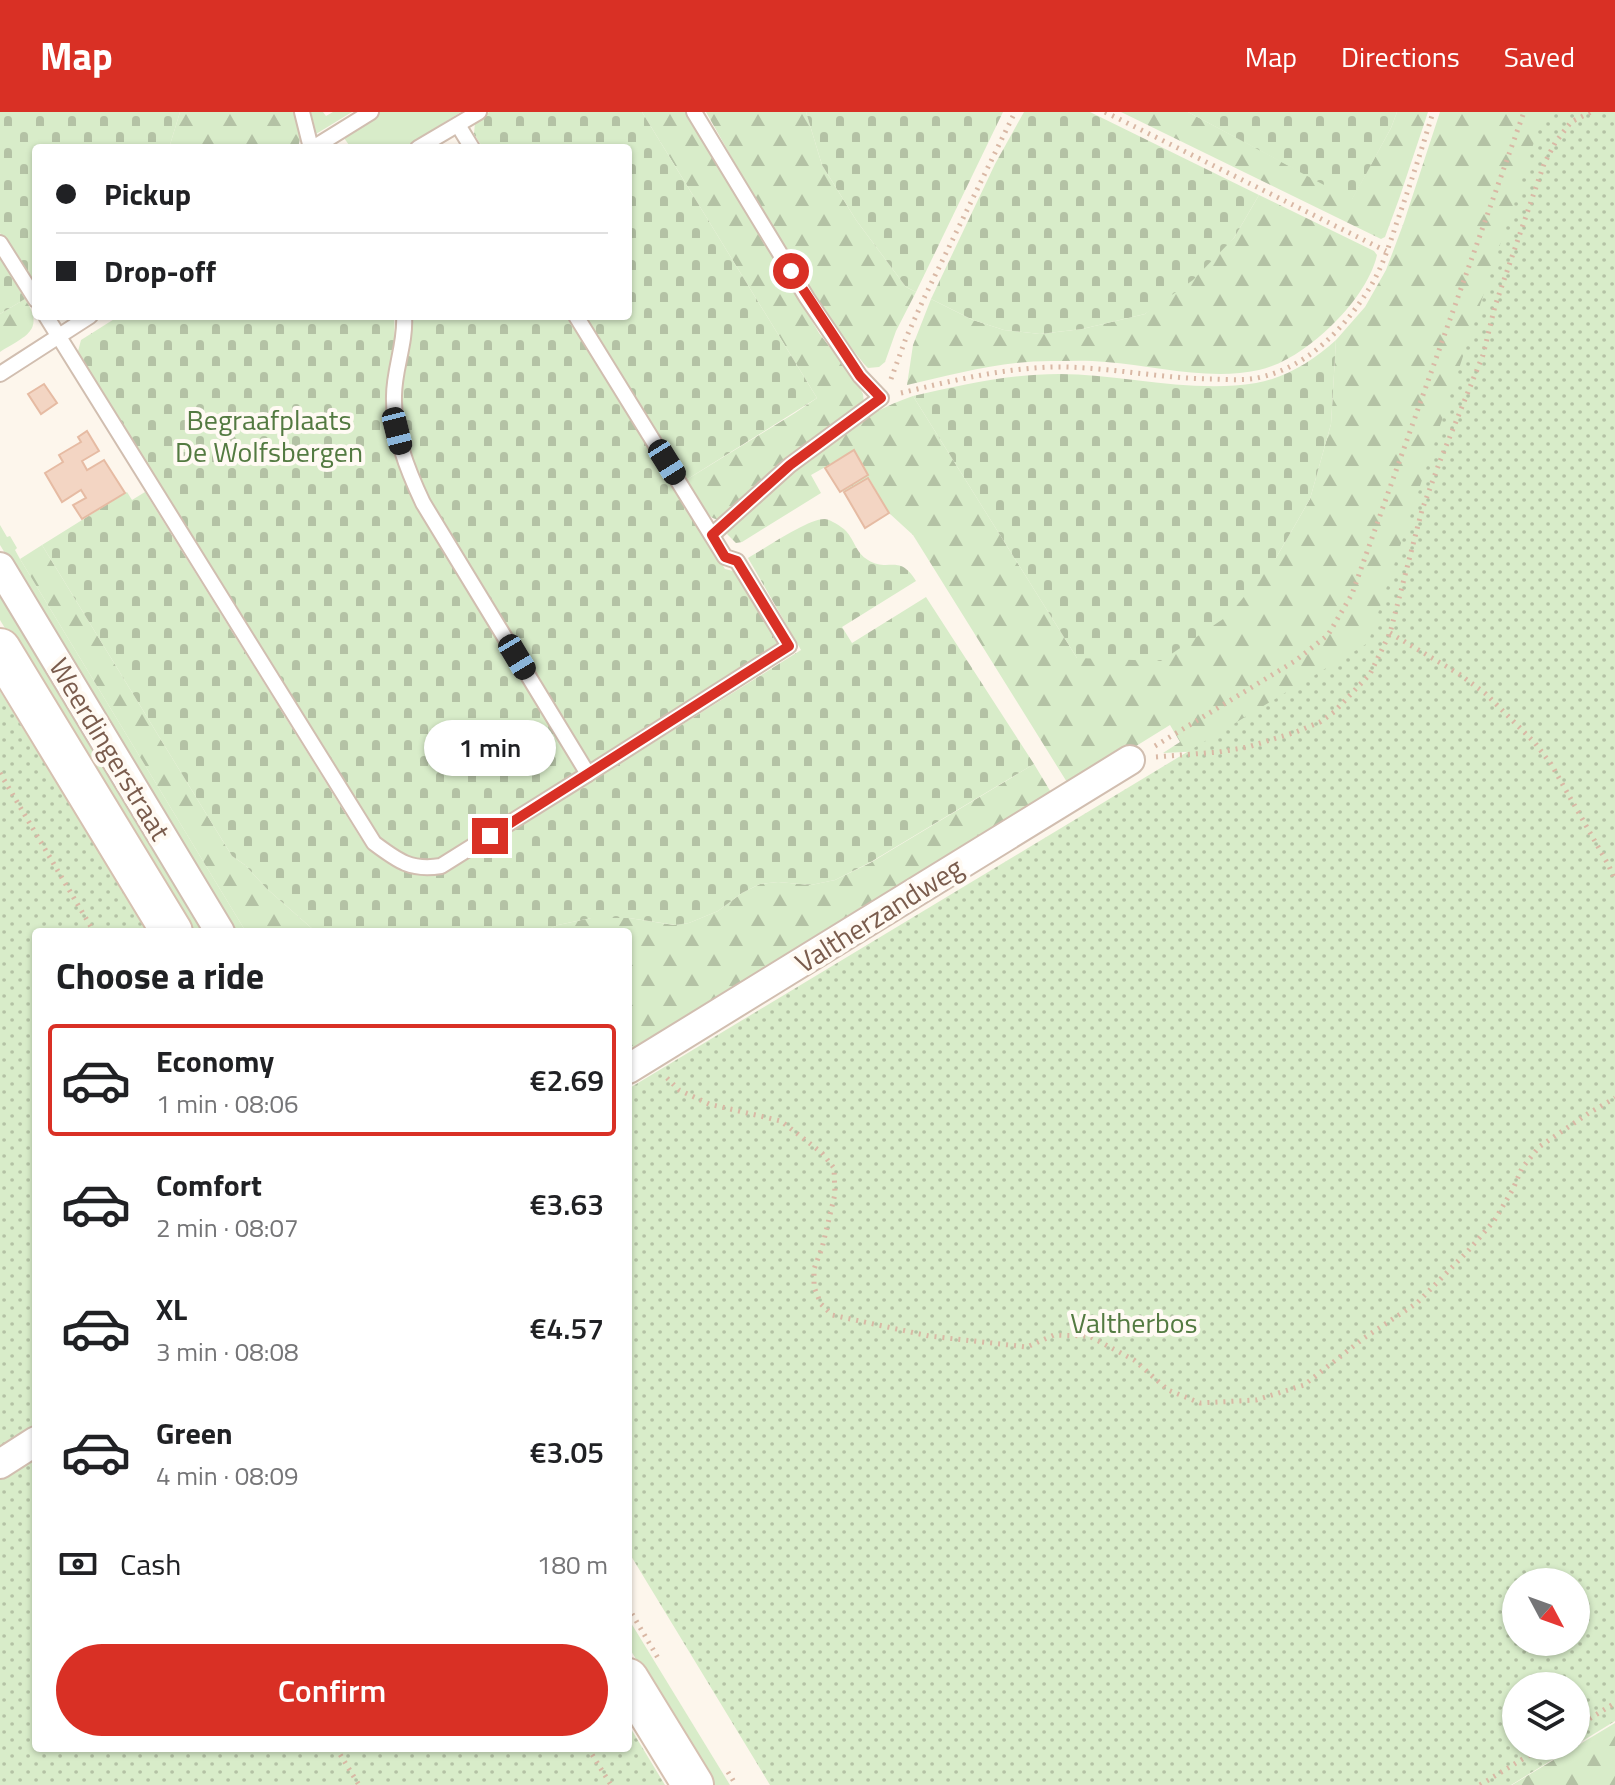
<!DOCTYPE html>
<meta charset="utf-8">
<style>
:root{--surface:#fff;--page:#f6f6f6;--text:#202124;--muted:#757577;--line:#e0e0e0;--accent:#d93025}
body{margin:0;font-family:"Titillium Web",sans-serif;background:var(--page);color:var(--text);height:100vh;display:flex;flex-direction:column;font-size:30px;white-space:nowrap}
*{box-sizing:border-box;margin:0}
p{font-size:26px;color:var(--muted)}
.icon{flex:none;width:44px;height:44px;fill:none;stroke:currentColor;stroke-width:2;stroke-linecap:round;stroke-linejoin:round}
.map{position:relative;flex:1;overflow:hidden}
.panel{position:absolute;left:32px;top:816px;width:600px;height:824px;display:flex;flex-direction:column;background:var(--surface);border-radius:8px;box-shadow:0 2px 6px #0004}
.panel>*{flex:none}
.guide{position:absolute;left:32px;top:32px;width:600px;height:176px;border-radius:8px;box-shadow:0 2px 6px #0004;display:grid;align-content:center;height:176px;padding:0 24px;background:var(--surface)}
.needle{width:52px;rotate:131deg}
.fabs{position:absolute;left:1502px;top:1456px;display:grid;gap:16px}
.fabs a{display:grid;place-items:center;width:88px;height:88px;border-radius:50%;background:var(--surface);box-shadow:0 2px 6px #0004;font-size:40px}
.end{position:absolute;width:36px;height:36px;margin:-18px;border:10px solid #d93025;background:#fff;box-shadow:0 0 0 4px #fff}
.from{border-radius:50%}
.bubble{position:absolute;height:56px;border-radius:28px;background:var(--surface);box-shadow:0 2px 6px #0004;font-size:26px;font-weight:600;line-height:56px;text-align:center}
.car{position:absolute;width:24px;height:48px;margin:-24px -12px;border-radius:10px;box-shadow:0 0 6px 2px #0007;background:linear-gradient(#222 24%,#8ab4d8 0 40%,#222 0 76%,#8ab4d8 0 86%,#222 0)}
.guide b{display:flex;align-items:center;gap:28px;height:76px;font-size:30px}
.guide b+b{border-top:2px solid var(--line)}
.guide i{width:20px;height:20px;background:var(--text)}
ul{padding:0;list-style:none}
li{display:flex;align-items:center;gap:24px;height:112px;margin:0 16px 12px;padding:0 8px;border:4px solid transparent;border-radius:8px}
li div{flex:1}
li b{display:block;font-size:30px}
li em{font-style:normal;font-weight:600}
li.current{border-color:var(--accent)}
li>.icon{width:72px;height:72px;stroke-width:1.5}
h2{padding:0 24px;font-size:36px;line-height:96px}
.pay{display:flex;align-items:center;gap:20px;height:88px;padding:0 24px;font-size:30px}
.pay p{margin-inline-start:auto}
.primary-button{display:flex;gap:16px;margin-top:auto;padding:16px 24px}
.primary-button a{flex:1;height:92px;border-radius:48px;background:var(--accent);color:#fff;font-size:32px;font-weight:600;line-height:92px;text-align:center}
header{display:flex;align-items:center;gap:48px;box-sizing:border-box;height:112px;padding:0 40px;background:var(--accent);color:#fff}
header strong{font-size:38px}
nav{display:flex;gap:44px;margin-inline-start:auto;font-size:28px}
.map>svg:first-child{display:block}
.grass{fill:#d8ecc9}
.forest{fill:url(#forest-firs)}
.cemetery{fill:url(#cemetery-stones)}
.park{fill:url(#park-dots);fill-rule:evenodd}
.building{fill:#f3d5c3;stroke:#e6bba3;stroke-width:2}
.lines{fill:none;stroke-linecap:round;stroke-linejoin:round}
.lane-casing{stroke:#d1beb0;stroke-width:18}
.street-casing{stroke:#d1beb0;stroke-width:32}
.secondary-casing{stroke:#d6c0b0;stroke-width:44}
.path{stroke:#d9b8a5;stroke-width:5;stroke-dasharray:2 6;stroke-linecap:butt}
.lane{stroke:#fff;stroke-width:14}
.street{stroke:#fff;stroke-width:28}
.secondary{stroke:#fff;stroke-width:40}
.route{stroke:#d93025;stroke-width:10}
.labels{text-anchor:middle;stroke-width:8;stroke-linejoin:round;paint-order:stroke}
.park-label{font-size:28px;fill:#537a41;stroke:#fffaf3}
.street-label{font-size:28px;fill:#7a5c4d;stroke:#fffaf3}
</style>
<header>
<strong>Map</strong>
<nav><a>Map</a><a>Directions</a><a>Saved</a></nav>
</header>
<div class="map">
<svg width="1615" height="1673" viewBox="0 0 1615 1673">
<defs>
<pattern id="forest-firs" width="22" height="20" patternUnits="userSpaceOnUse" patternTransform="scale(2)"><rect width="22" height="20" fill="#d8ecc9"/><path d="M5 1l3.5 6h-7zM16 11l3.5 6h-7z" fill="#b4c2a5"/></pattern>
<pattern id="cemetery-stones" width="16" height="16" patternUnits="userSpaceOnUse" patternTransform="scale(2)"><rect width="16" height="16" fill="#d8ecc9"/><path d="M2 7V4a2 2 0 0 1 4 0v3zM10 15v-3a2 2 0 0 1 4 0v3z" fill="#b4c2a5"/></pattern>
<pattern id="park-dots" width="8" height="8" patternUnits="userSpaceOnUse" patternTransform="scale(2)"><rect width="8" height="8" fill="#d8ecc9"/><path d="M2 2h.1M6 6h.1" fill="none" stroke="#b4c2a5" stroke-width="1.8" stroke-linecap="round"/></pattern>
</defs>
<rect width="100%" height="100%" fill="#fdf6ec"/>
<g class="grass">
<polygon points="311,0 323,0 326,4 333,0 352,0 316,22"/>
<polygon points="380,0 461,0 403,36 351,36 342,23"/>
<polygon points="0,413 7,425 10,424 17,436 15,438 20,447 246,820 237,820 0,433"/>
<polygon points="0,478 209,820 190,820 0,508"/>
<polygon points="628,1506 730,1673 713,1673 628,1534"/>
</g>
<g class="forest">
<polygon points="180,0 295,0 300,27 298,36 169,36"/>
<path d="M642 0H688L819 221 858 272 863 282 864 291 786 349 719 408C702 405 694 383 686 368L795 301 817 286Z"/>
<path d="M706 0H806L822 53 856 108 906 175 916 180 896 219 885 250 879 255 868 256 864 252C802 174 755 86 706 0Z"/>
<polygon points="1121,0 1188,0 1352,87 1391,16 1397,0 1428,0 1399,87 1385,125 1381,127"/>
<path d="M1440 0H1570L1380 532 1204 639 1163 641 1180 630 1170 613 1070 675 913 423 889 401 869 366 844 380 843 378 868 362 854 339 811 363 821 381 742 430 736 431 727 422 730 415C783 369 846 306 913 284L1077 546 1276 446 1310 387 1331 312 1336 228 1365 195 1386 158 1404 110Z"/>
<path d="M1259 83 1374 139 1377 143C1371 169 1350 196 1331 214 1311 233 1286 252 1259 258 1210 269 1155 254 1106 250 1088 248 1069 249 1051 249 1001 249 955 262 907 273L913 233 931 187 973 208 1004 218 1040 222 1082 217 1145 202 1234 126Z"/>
<path d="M25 187C46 219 25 224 0 240V202Z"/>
<polygon points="42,433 232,744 245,753 266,776 316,820 246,820 20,447"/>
<polygon points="1034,652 1052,682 628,950 628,820 542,820 558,813 591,806 629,806 674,813 689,811 718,799 742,781 760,772 778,770 811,773 835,768 870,751"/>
<polygon points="1615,1611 1615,1673 1512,1673"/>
</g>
<g class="cemetery">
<polygon points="0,0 180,0 169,36 36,36 36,178 0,121"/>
<polygon points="489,0 642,0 817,286 686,368 585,204 628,204 628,36 483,36 474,22 475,10"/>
<polygon points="806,0 1003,0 916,180 906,175 856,108 822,53"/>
<polygon points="1024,0 1090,0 1259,83 1234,126 1193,168 1145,202 1082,217 1040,222 1004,218 973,208 931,187 995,52"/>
<polygon points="1188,0 1397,0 1391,16 1352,88"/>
<polygon points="0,146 25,187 0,202"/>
<path d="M119 204H394L395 228 387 282 388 307 396 348 414 387 581 660 442 747C412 753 390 738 371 716L77 243 81 228Z"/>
<polygon points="410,204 571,204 725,457 737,460 780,530 778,535 592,652 590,651 429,388 416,363 403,318 400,298 409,229"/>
<path d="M1336 228 1331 312 1310 387 1276 446 1229 503 1161 549 1077 546 913 284C962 273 1009 262 1059 262 1124 262 1192 282 1256 271 1286 266 1314 248 1336 228Z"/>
<path d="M127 380 132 388 145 380 361 727C378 748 405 767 435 763 445 761 455 754 464 749L801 538 748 446C764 437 809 406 825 407 831 408 841 414 846 419 855 429 856 441 868 448 888 461 899 441 916 469L842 515 852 531 926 485 1034 652 869 751 835 768 811 773 778 770 760 772 742 781 718 799 689 811 675 813 629 806H591L558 813 542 820H316L266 776 245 753 232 744 42 433Z"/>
</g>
<g class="park">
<path d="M1544 0H1615V1609L1576 1633V1574H1516V1634H1575L1511 1673H770L628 1439V977L1368 531ZM1516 1470H1576V1530H1516Z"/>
<polygon points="0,579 148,820 36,820 36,1636 628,1636 628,1612 665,1673 0,1673"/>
</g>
<g class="building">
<polygon points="44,272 57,291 41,302 28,282"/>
<polygon points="87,319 99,339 82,349 87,358 104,348 125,381 82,407 73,393 86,386 81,378 62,390 45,361 63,350 59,343 81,330 78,325"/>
<polygon points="854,338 868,363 840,380 825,356"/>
<polygon points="868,366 889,401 865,416 844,380"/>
</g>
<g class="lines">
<defs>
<g id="lane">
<polyline points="302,0 311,36"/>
<polyline points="694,0 807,186 860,264 881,286 790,353 712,423"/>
<polyline points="458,13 472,36"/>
<polyline points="313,36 371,0"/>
<polyline points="418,36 479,0"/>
<polyline points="0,131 36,188"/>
<path d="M46 204 374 731C398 749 411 759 441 754L588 662 423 391C407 357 393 322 394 284 394 257 406 231 404 204"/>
<polyline points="576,204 725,445 737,449 789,534 588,662"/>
<polyline points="0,262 90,204"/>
</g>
<g id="street">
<polyline points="0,455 220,820"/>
<polyline points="628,957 1130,648"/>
<polyline points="0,1352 36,1329"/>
</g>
<g id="secondary">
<polyline points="0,537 172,820"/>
<polyline points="628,1567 693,1673"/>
</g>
</defs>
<use href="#lane" class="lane-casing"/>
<use href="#street" class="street-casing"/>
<use href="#secondary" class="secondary-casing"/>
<g class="path">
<polyline points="1105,0 1386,139"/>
<polyline points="891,267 906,226 925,184 1015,0"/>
<path d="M901 281C950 269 1000 257 1051 255 1104 254 1156 266 1209 267 1224 267 1242 269 1257 266 1308 256 1346 215 1372 172 1383 153 1390 131 1397 110 1410 73 1422 37 1433 0"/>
<polyline points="1390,521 1459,562 1486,582 1535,631 1551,652 1609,754 1615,769"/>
<polyline points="1155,634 1295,549 1328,523 1352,482 1524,0"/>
<polyline points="1156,645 1219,640 1248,635 1296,620 1320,610 1334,600 1370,562 1390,521 1422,398 1440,349 1483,243 1495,194 1544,52 1555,31 1571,10 1591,0"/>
<polyline points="0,661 94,820"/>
<polyline points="667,966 679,978 709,992 781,1009 822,1041 834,1056 835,1082 822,1136 814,1157 814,1175 821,1192 832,1203 929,1224 1027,1235 1054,1223 1089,1224 1134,1248 1168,1278 1200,1291 1256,1288 1304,1273 1364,1226 1417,1191 1467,1140 1494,1109 1513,1077 1522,1056 1539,1035 1589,1001 1615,986"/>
<polyline points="628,1495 658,1546"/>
<polyline points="1576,1615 1615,1591"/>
<polyline points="336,1636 359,1673"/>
<polyline points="588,1636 611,1673"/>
<polyline points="728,1660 736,1673"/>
<polyline points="1480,1673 1544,1634"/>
</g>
<use href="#lane" class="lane"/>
<use href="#street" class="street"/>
<use href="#secondary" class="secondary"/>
</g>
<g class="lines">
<polyline class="route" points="490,724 789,534 737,449 725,445 712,423 790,353 881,286 860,264 791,159"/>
</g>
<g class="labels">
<g class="park-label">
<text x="269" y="318">Begraafplaats<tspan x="269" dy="32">De Wolfsbergen</tspan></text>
<text x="1134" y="1221">Valtherbos</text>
</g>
<g class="street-label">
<text transform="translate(110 637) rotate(59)" y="10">Weerdingerstraat</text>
<text transform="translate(879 803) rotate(-32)" y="10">Valtherzandweg</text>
</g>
</g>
</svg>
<div class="fabs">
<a><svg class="needle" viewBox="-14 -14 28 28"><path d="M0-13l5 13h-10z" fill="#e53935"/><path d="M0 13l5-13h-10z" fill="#757577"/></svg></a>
<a><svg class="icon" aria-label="layers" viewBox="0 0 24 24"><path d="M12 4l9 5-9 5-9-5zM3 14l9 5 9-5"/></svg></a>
</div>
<i class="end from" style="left:791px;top:159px"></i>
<i class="end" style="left:490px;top:724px"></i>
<div class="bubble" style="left:424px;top:608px;width:132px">1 min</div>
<i class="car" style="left:397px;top:319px;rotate:166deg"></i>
<i class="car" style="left:667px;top:350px;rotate:148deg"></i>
<i class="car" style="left:517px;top:545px;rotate:149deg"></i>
<div class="guide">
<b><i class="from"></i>Pickup</b>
<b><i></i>Drop-off</b>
</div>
<section class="panel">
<h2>Choose a ride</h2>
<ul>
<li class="current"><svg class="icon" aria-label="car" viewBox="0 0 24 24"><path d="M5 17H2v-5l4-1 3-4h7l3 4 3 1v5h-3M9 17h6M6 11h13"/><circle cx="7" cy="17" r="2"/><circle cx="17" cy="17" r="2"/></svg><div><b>Economy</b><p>1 min · 08:06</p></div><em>€2.69</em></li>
<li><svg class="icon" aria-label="car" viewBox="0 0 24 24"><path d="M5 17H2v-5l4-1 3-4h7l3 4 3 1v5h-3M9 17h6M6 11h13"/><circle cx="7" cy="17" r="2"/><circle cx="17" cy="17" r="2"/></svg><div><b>Comfort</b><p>2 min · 08:07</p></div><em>€3.63</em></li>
<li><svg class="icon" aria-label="car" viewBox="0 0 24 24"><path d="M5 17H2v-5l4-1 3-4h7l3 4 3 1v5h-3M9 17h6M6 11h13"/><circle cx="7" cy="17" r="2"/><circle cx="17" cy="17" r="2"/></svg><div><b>XL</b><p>3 min · 08:08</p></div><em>€4.57</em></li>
<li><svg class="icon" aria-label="car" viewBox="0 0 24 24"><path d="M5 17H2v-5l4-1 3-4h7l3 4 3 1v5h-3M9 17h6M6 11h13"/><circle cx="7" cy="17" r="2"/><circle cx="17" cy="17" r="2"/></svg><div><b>Green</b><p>4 min · 08:09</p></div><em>€3.05</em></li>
</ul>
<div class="pay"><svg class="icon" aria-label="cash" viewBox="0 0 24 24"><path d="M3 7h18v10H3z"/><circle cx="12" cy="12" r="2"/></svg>Cash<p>180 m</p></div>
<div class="primary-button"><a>Confirm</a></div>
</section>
</div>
